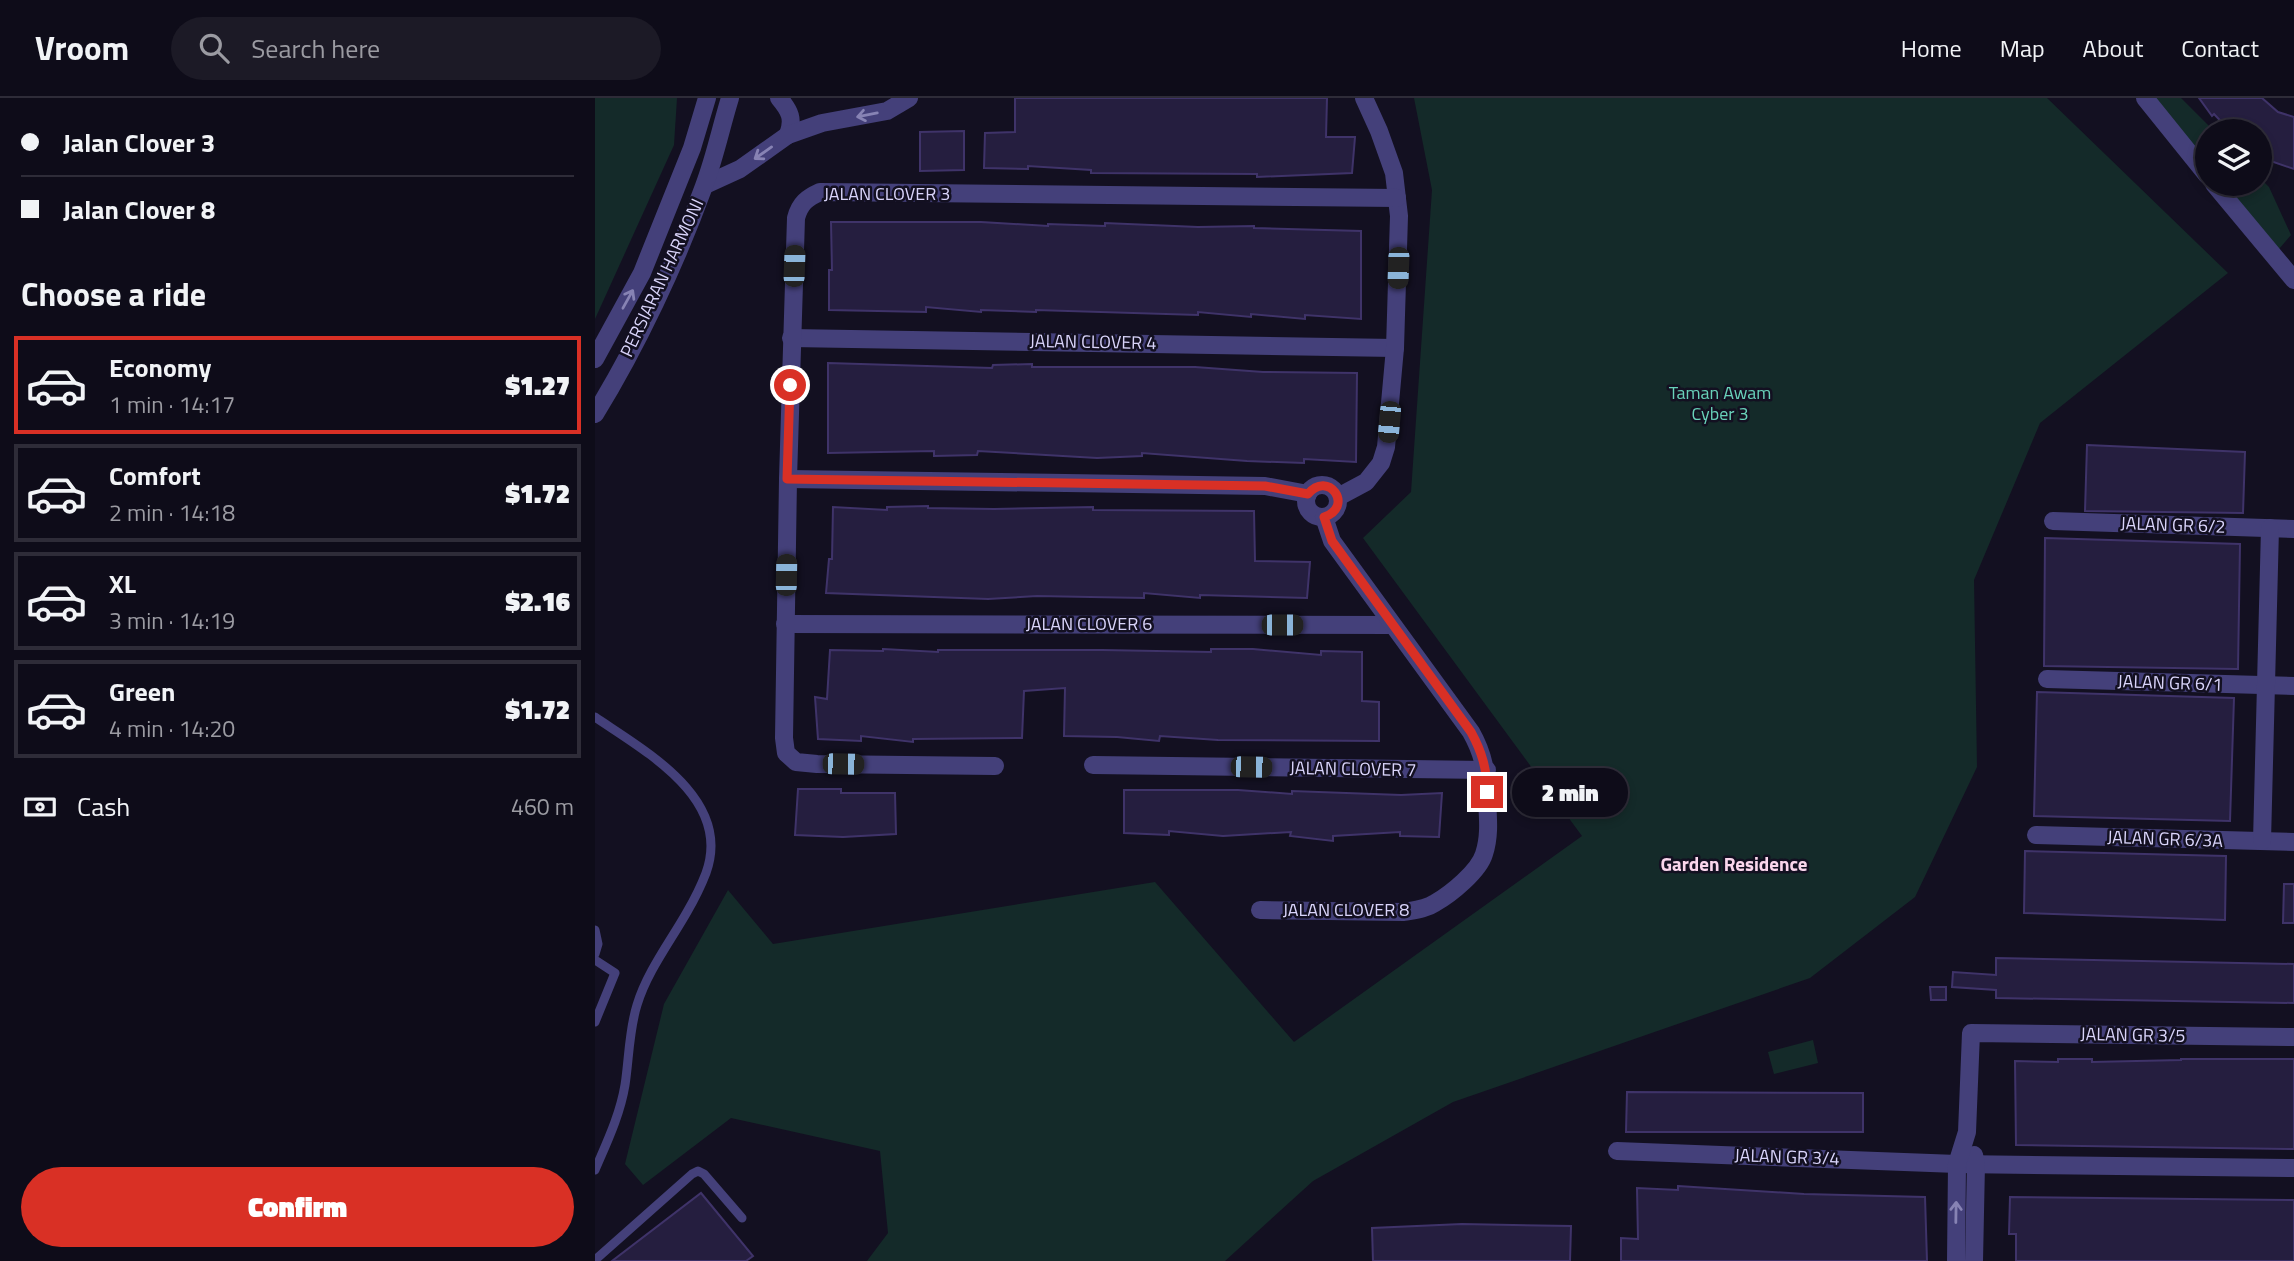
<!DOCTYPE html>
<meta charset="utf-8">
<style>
:root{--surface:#0e0c19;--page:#1c1a26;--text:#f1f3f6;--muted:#9b9ba2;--line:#2e2c38;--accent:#d93025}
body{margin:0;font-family:"Titillium Web",sans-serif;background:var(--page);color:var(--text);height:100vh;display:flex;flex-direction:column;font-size:26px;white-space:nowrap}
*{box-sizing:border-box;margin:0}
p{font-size:23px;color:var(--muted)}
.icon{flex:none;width:38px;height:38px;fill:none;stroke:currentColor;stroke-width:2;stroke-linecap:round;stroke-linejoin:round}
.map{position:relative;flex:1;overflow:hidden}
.sheet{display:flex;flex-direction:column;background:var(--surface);width:595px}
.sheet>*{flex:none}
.guide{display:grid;align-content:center;height:154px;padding:0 21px;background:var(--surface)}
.fabs{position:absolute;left:1600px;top:21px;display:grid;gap:14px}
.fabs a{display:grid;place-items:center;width:77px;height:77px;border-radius:50%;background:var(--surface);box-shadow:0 4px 10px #0003,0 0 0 2px var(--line);font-size:35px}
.end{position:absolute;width:32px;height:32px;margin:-16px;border:9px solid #d93025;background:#fff;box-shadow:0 0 0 4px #fff}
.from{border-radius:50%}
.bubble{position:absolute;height:49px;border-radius:24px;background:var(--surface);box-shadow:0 4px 10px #0003,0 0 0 2px var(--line);font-size:23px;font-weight:800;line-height:49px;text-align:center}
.car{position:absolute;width:21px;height:42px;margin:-21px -10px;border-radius:9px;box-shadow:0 0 5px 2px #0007;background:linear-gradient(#222 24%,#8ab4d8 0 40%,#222 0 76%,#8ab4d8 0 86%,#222 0)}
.guide b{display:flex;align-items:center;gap:24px;height:66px;font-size:26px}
.guide b+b{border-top:2px solid var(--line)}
.guide i{width:18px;height:18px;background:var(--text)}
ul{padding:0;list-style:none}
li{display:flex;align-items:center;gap:21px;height:98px;margin:0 14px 10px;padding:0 7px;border:4px solid var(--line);border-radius:0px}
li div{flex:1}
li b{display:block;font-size:26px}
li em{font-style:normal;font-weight:800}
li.selected{border-color:var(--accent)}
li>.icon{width:63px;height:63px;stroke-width:1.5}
h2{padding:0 21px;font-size:32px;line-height:84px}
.pay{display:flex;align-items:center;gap:18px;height:77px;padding:0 21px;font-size:26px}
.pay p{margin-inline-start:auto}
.cta{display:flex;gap:14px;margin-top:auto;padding:14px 21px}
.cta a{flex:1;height:80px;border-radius:42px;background:var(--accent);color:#fff;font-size:28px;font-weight:800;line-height:80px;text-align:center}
header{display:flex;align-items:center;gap:42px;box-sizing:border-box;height:98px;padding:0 35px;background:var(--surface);border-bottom:2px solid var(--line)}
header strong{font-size:33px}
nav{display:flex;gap:38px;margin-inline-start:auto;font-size:24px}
.search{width:490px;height:63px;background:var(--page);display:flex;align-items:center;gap:18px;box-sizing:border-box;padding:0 24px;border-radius:38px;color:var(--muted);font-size:26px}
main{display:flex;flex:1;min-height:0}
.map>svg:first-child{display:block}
.green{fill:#142a29}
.building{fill:#251e3f;stroke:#3f3369;stroke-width:2}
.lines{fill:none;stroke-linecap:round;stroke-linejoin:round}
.service{stroke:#44407a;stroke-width:9}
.minor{stroke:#44407a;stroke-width:18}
.tertiary{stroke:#44407a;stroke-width:18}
.oneway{stroke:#8783b4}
.route{stroke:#d93025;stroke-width:9}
.labels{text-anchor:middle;stroke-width:5;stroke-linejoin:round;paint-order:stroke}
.street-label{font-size:18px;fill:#d9d4fa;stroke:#131021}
.park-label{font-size:18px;fill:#69d2ba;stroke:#131021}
.neighbourhood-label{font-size:19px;font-weight:bold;fill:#fad6ec;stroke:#131021}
</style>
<header>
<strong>Vroom</strong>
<div class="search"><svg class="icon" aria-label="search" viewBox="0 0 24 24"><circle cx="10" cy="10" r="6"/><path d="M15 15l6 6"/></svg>Search here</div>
<nav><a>Home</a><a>Map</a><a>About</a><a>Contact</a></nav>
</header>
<main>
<section class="sheet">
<div class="guide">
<b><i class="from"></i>Jalan Clover 3</b>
<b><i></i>Jalan Clover 8</b>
</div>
<h2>Choose a ride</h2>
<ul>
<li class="selected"><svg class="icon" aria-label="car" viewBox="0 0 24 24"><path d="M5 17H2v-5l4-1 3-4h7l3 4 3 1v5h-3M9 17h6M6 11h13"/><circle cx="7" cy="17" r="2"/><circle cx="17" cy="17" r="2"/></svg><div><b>Economy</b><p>1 min · 14:17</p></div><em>$1.27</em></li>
<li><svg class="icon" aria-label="car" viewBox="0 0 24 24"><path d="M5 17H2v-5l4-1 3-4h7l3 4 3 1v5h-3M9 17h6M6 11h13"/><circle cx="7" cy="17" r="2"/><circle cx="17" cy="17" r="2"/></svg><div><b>Comfort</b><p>2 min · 14:18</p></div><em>$1.72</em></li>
<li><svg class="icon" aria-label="car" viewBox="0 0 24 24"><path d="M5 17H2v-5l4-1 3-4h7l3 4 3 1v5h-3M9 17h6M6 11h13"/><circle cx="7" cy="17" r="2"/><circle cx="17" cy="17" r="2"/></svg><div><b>XL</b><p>3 min · 14:19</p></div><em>$2.16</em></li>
<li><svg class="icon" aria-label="car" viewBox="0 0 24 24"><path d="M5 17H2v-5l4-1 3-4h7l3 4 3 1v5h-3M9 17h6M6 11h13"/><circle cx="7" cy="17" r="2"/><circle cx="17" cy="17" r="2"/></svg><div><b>Green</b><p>4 min · 14:20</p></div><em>$1.72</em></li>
</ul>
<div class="pay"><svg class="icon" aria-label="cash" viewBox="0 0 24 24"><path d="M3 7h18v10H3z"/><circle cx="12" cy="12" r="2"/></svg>Cash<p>460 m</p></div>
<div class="cta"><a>Confirm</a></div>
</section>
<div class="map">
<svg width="1699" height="1163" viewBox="0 0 1699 1163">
<rect width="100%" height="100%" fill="#131021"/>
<g class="green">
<polygon points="0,0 82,0 79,47 0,221"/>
<polygon points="819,0 1452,0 1633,175 1445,325 1379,482 1382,669 1320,799 1215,880 858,1004 718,1083 630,1163 272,1163 293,1135 285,1053 136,1020 48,1087 30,1066 69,906 133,792 178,846 560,784 699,944 987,738 768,440 816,394 837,92"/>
<polygon points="1556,0 1586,0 1619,33 1612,33 1612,66"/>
<polygon points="1664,79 1674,89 1696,137 1684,151 1629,86 1664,86"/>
<polygon points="1218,942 1223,965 1179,976 1173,954"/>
</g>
<g class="building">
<polygon points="420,0 732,0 731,39 760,39 757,75 662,79 662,76 496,75 496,72 433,68 433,71 389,70 390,35 420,34"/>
<polygon points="1604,0 1667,0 1683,14 1699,19 1699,71 1664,59 1664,33 1635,33 1619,16 1617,18"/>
<polygon points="369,33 369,72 325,73 325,34"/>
<polygon points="236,124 386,124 453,128 453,126 510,128 510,125 603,129 659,128 659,130 766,133 766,221 710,217 710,221 656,216 656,219 603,214 603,217 441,212 441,214 386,212 386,214 331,209 331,214 234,212 234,172 237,172"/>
<polygon points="233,265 397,270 398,267 437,266 437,269 600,269 668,274 762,275 761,364 709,361 709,365 652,363 547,355 547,358 502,360 383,353 382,357 339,358 339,353 233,355"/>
<polygon points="1492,347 1650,354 1648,415 1490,413"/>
<polygon points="333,408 333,410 399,411 498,409 498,412 659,413 660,463 715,464 712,500 605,497 605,500 549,495 549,500 442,498 393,501 231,495 234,461 237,461 238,409 292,412 292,409"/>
<polygon points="1450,440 1645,446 1643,571 1449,568"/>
<polygon points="288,551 343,554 343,552 507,552 616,554 616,551 658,551 726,557 726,553 767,554 767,603 784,604 784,643 623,642 565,638 564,643 522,639 469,638 470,590 429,593 427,640 318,641 318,644 266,638 266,643 223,641 220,599 232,601 235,552 288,553"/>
<polygon points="1442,594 1639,600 1635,723 1439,718"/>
<polygon points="203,691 246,691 246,695 300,695 301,736 248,739 200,737"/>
<polygon points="529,692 643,692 697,696 697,693 806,697 847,695 844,739 805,738 805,734 738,738 738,743 695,738 696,734 628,738 574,733 574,737 529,735"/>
<polygon points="1430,753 1631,758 1630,822 1429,815"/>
<polygon points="1689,786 1699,786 1699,825 1688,825"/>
<polygon points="1401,860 1699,866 1699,905 1401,900 1401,892 1357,889 1358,874 1401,877"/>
<polygon points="1335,889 1351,889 1351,902 1336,902"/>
<polygon points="1463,961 1497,961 1497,964 1586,962 1586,961 1699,961 1699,1051 1421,1047 1420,963 1463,964"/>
<polygon points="1032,994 1268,995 1268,1034 1031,1034"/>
<polygon points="1083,1088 1209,1096 1330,1099 1332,1163 1026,1163 1026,1140 1043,1141 1042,1090 1083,1092"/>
<polygon points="106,1095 158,1158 151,1163 17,1163"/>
<polygon points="1415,1099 1699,1102 1699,1163 1421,1163 1421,1136 1414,1136"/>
<polygon points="867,1126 976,1128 975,1163 778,1163 777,1130"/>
</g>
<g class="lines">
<g class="service">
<path d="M0 619C50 653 138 701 111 775 106 788 99 802 92 814 75 844 52 874 42 907 34 932 34 961 30 987 25 1017 12 1044 0 1072"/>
<polyline points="0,832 3,846 0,856"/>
<polyline points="0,862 20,875 0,924"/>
<polyline points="0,1162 97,1076 103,1073 109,1076 147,1120"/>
</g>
<g class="minor">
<path d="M184 0C195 13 199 21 193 37"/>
<polyline points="1550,0 1612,77"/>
<polyline points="1619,86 1699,182"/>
<polyline points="110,87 145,71 193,37 227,25 292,13 314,0"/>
<polyline points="196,240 800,250"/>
<polyline points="193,381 670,388 713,396"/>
<circle cx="727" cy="403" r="16"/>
<polyline points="743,399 771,384 786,365 791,349 800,250 804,118 799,75 784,33 769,0"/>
<polyline points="1458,423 1699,431"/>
<polyline points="190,526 797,527"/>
<polyline points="1452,581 1699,588"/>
<polyline points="498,667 892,672"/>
<path d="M400 668 222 666 201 664 191 655 189 640 193 381 201 120C205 105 212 100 225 94L802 100"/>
<polyline points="1441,737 1699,744"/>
<polyline points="1667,743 1675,430"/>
<path d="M665 812 809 814C820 812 831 811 840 805 856 796 884 773 889 756 895 738 893 720 892 702 892 676 889 657 876 634L737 443 729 419"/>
<polyline points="1022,1053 1362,1066 1699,1070"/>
<polyline points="1379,1057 1381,1066 1379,1163"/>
<polyline points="1361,1163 1362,1066 1372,1034 1376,935 1699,939"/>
</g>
<g class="tertiary">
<polyline points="0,261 47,175 97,50 112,0"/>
<path d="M0 316C42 248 82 163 109 88 120 59 126 29 135 0"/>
</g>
</g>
<defs><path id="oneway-shaft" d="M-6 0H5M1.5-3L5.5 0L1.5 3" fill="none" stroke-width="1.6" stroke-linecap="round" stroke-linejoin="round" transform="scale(1.75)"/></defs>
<g class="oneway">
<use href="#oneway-shaft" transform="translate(272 17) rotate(169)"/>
<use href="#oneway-shaft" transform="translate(168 55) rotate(145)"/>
<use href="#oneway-shaft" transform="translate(33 201) rotate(-61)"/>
<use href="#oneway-shaft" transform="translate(1361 1114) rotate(-89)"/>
</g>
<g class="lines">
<path class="route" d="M195 287 192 381 670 388 713 396C733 371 760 409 729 419L737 443 876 634C887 654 892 671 892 694"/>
</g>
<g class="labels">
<g class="street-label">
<text x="292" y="102">JALAN CLOVER 3</text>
<text transform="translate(67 180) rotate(-65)" y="6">PERSIARAN HARMONI</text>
<text transform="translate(498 244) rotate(1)" y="6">JALAN CLOVER 4</text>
<text transform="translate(1578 427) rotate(2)" y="6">JALAN GR 6/2</text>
<text x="494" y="532">JALAN CLOVER 6</text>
<text transform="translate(1575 585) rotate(2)" y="6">JALAN GR 6/1</text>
<text transform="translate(758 671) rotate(1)" y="6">JALAN CLOVER 7</text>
<text transform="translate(1570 741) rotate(2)" y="6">JALAN GR 6/3A</text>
<text x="751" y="818">JALAN CLOVER 8</text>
<text transform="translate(1538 937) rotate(1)" y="6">JALAN GR 3/5</text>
<text transform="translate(1192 1059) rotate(2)" y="6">JALAN GR 3/4</text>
</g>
<g class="park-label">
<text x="1125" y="301">Taman Awam<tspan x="1125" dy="21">Cyber 3</tspan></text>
</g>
<g class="neighbourhood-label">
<text x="1139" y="773">Garden Residence</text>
</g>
</g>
</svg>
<div class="fabs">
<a><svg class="icon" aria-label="layers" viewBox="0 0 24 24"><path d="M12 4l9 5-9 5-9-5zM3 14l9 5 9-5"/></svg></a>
</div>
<i class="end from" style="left:195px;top:287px"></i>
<i class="end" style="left:892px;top:694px"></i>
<div class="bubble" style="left:917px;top:670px;width:116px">2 min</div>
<i class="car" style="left:199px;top:168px;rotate:2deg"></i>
<i class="car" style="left:803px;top:170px;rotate:182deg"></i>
<i class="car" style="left:794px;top:324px;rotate:185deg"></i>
<i class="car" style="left:191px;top:477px;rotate:1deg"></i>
<i class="car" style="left:687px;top:527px;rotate:90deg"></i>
<i class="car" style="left:248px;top:666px;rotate:91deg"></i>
<i class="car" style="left:656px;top:669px;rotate:91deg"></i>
</div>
</main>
